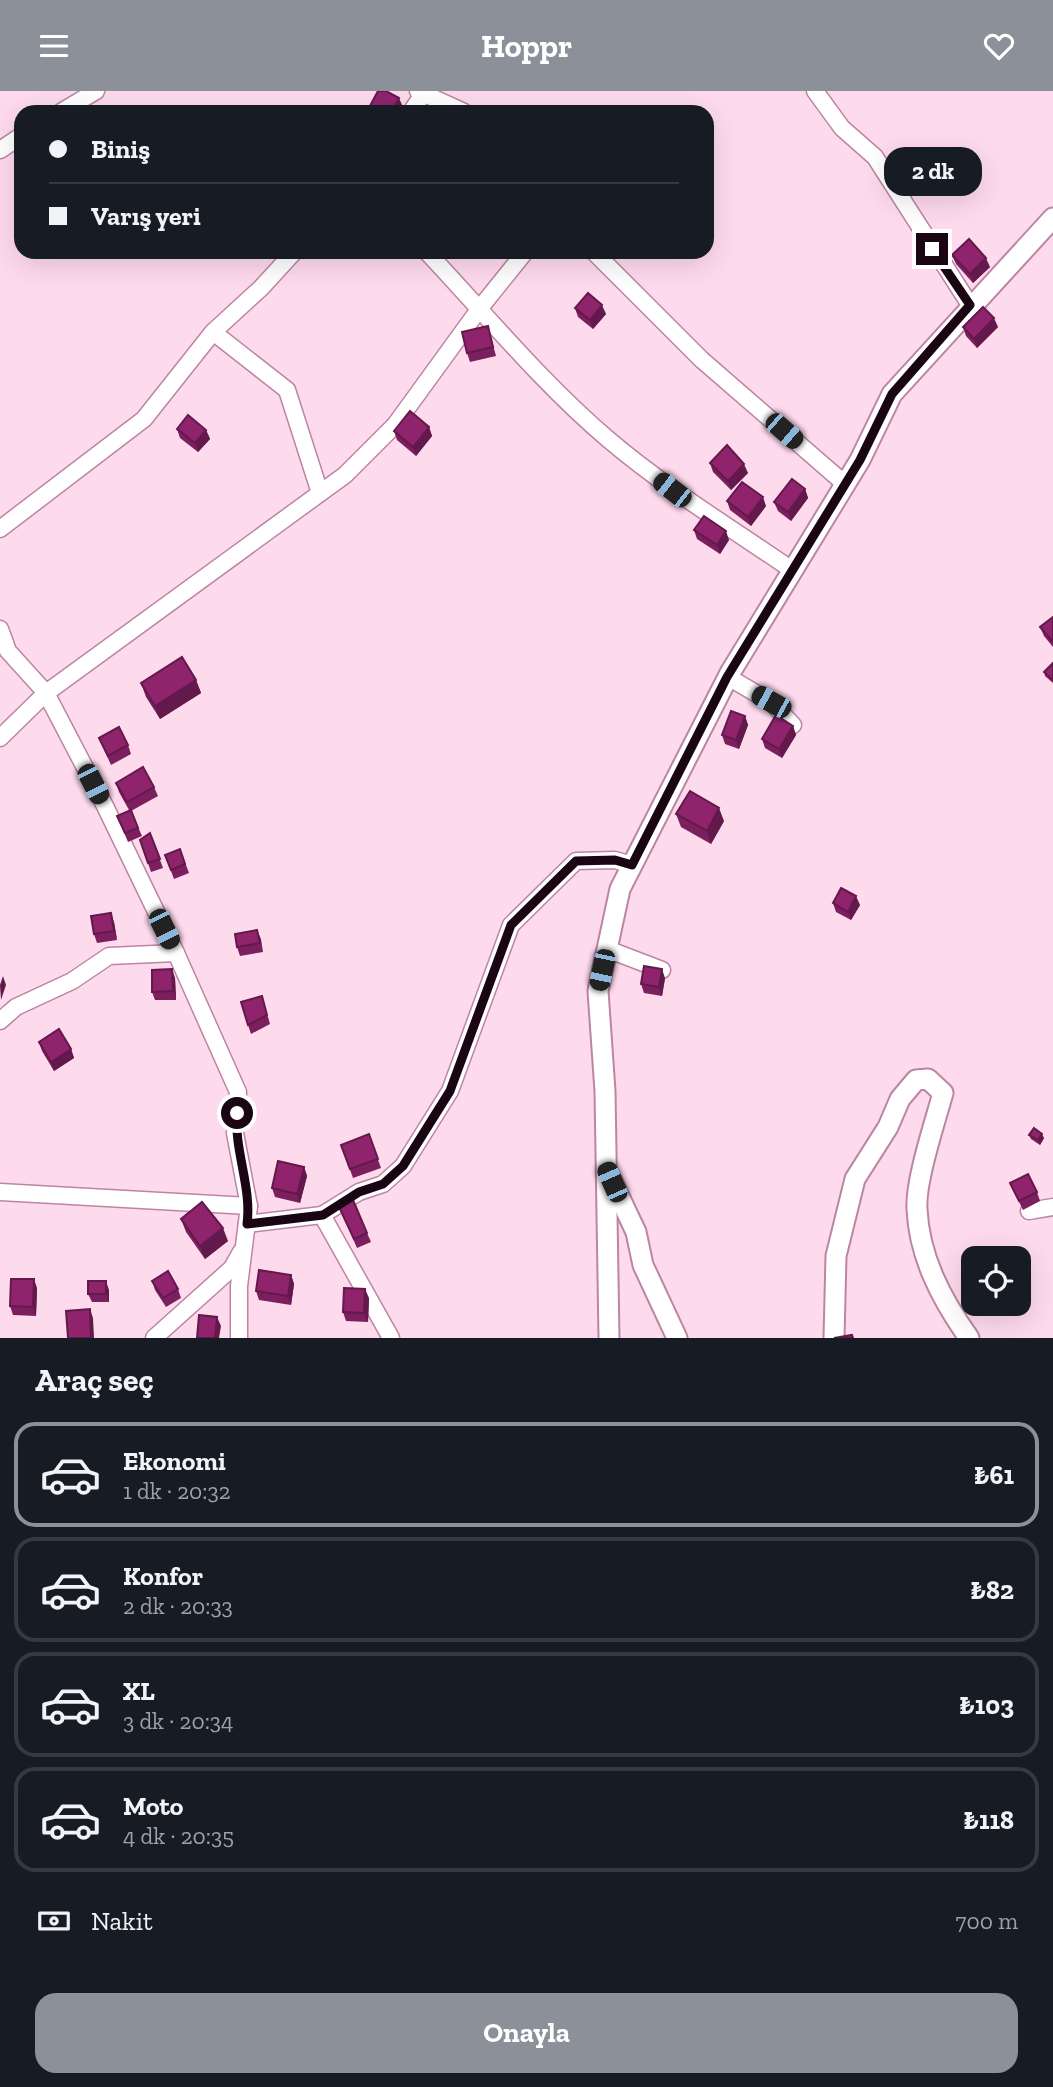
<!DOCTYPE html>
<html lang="tr">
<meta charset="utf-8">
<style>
:root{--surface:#171b24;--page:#20242c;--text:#f1f3f6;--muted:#9ea1a6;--line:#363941;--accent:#8c9099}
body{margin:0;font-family:"Zilla Slab",serif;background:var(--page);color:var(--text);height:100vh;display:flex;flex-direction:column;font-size:26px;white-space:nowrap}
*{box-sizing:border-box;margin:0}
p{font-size:23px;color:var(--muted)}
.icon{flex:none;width:38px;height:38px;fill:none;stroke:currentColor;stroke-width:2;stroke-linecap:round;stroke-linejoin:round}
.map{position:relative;height:1247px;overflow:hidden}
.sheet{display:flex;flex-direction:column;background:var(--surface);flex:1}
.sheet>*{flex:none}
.guide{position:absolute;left:14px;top:14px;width:700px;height:154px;border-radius:21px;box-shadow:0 7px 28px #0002;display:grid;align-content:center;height:154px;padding:0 35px;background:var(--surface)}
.controls{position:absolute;left:961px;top:1155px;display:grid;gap:14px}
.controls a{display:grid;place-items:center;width:70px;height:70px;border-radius:14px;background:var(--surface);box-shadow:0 7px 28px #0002;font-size:35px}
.end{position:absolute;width:32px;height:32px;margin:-16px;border:9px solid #190612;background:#fff;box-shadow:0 0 0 4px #fff}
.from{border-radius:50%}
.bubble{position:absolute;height:49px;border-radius:21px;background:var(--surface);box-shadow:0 7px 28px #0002;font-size:23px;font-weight:800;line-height:49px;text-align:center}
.car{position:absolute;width:21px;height:42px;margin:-21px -10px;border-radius:9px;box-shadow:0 0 5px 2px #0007;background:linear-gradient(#222 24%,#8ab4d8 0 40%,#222 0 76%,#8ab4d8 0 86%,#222 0)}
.guide b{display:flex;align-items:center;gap:24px;height:66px;font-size:26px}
.guide b+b{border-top:2px solid var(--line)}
.guide i{width:18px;height:18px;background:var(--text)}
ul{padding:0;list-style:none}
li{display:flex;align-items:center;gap:21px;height:105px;margin:0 14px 10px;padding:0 21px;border:4px solid var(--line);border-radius:21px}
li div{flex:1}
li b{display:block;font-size:26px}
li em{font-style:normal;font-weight:800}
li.on{border-color:var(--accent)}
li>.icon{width:63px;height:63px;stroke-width:1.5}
h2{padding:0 35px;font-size:32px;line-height:84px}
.pay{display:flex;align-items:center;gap:18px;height:77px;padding:0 35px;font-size:26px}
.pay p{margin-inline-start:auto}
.button{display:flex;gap:14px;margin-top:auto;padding:14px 35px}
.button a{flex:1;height:80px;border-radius:21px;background:var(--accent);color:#fff;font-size:28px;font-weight:800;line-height:80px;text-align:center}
header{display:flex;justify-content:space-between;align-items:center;height:91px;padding:0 35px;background:var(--accent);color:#fff;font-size:32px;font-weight:800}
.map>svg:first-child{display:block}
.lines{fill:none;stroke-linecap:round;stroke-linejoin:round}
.minor-casing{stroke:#bc85a5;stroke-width:19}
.tertiary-casing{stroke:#bc85a5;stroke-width:23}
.minor{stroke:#fff;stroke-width:16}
.tertiary{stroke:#fff;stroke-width:19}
.wall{fill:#7b1f5e}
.shaded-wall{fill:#64194c}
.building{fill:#8f246d;stroke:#64194c;stroke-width:2}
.route{stroke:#190612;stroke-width:9}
</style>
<header><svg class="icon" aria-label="menu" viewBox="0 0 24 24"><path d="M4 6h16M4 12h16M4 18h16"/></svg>Hoppr<svg class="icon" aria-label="heart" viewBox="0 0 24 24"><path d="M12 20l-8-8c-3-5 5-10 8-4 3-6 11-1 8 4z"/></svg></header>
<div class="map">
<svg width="1053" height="1247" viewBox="0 0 1053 1247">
<rect width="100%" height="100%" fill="#fedaed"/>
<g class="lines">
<defs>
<g id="minor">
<polyline points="418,0 464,21"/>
<polyline points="815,0 842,37 875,66 970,214"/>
<polyline points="61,21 96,0"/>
<polyline points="411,21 425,0"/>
<polyline points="0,59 21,45"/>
<path d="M427 161C486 224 543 293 609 349 667 398 731 437 792 479"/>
<polyline points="594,161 702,269 845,393"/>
<polyline points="213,241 287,299 320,402"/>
<polyline points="0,438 144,328 213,241 261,197 294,161"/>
<polyline points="0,538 8,560 46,602 105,715 176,862 238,1001 235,1042 249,1115 239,1195 239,1247"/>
<polyline points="728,586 771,611 793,634"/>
<polyline points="0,647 46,602 345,384 395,334 480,217 525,161"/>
<polyline points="607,858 662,879"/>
<polyline points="0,930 16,916 72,890 109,865 176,862"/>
<polyline points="0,1101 249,1115"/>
<polyline points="1029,1120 1053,1116"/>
<polyline points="322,1124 359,1101 383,1093 403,1075 450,1000 511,834 576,770 615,769 632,774"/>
<polyline points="247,1133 322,1124 391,1247"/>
<polyline points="154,1247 232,1177 241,1161"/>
</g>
<g id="tertiary">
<polyline points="609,1084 636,1141 643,1174 677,1247"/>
<polyline points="609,1247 605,1000 598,900 620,798 730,582 860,369 892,303 1053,127"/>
<path d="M834 1247 836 1165 855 1088 888 1036 900 1008 916 989 928 988 943 1002C935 1031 915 1091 917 1118 919 1166 942 1209 969 1247"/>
</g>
</defs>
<use href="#minor" class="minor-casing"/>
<use href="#tertiary" class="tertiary-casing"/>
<use href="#minor" class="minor"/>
<use href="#tertiary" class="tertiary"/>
</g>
<g class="wall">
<polygon points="370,15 403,16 400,21 372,21"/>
<polygon points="952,164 990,176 973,192 956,173"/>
<polygon points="575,217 606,223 593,238 578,226"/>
<polygon points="488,235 496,265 470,271 467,262"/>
<polygon points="963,236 998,236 977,257 966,245"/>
<polygon points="429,336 432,345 416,365 397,349 394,340"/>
<polygon points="177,338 206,339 210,348 198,361 180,347"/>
<polygon points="710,372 748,382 731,399 713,381"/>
<polygon points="805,398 808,407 791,430 778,420 774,411"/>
<polygon points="727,410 766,415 751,435 730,419"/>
<polygon points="694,439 729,449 720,463 697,448"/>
<polygon points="1053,526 1053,556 1044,545 1040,536"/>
<polygon points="1053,572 1053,592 1045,585 1044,581"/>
<polygon points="196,589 201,602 160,628 146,606 141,592"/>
<polygon points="745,625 748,634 739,658 725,653 722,644"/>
<polygon points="793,635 796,644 782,667 765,657 762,648"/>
<polygon points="99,647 128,654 131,663 111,674"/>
<polygon points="116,692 154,696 158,705 131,720 142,745 128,751 117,725 129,719 119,701"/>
<polygon points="676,723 724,730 711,753 681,736"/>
<polygon points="150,742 163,777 151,781 140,749"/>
<polygon points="180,758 189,782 174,788 165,764"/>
<polygon points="833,812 860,814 851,829 836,821"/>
<polygon points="114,831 117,849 97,852 94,843"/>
<polygon points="257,839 261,848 263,861 240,865 237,856"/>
<polygon points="175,887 176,909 155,909 152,901"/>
<polygon points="665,887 662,905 644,902 641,893"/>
<polygon points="262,905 270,933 251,943 248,934"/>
<polygon points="39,951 71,958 74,967 54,980 42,960"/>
<polygon points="369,1043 381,1077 353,1087 341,1054"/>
<polygon points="1029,1044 1044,1047 1040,1054 1031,1048"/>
<polygon points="304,1076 307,1085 300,1112 275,1106 272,1097"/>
<polygon points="1010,1092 1037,1101 1040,1110 1023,1119"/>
<polygon points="339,1116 367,1142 371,1151 357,1157"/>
<polygon points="181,1128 228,1150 205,1168 186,1141"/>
<polygon points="291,1184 294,1193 291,1214 259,1209 256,1200"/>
<polygon points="152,1190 178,1198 181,1207 166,1216 155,1199"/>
<polygon points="37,1197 36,1225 13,1224 10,1215"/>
<polygon points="109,1199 109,1211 92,1211 88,1203"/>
<polygon points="369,1207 368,1231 346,1230 343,1221"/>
</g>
<g class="shaded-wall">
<polygon points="399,7 403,16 400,21 392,21"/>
<polygon points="986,167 990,176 973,192 970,183"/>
<polygon points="602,214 606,223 593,238 590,229"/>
<polygon points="994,227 998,236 977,257 974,248"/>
<polygon points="429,336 432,345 416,365 413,356"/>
<polygon points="206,339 210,348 198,361 195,352"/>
<polygon points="744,373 748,382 731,399 728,390"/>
<polygon points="805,398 808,407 791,430 788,421"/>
<polygon points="763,406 766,415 751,435 748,426"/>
<polygon points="726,440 729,449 720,463 717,454"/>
<polygon points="196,589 201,602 160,628 155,615"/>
<polygon points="745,625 748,634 739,658 736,649"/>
<polygon points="793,635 796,644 782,667 779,658"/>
<polygon points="719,717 724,730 711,753 707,740"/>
<polygon points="856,805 860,814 851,829 848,821"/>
<polygon points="111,822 114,831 117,849 114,840"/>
<polygon points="172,878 175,887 176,909 173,900"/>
<polygon points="662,878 665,887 662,905 659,896"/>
<polygon points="3,885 6,894 1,909 0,894"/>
<polygon points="71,958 74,967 54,980 51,971"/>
<polygon points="1042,1043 1044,1047 1040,1054 1038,1049"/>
<polygon points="304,1076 307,1085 300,1112 297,1103"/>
<polygon points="223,1137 228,1150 205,1168 200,1155"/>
<polygon points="291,1184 294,1193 291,1214 288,1205"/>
<polygon points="34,1188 37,1197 36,1225 33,1216"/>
<polygon points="106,1190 109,1199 109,1211 106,1203"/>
<polygon points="365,1198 369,1207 368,1231 364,1222"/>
<polygon points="90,1218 93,1227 94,1247 91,1247"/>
<polygon points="217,1226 221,1235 219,1247 215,1247"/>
</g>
<g class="building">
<polygon points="378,0 386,0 399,7 392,21 380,21 370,15"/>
<polygon points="969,148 986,167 970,183 952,164"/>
<polygon points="588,202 602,214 590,229 575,217"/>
<polygon points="983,216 994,227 974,248 963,236"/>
<polygon points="488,235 493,256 467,262 462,241"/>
<polygon points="410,320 429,336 413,356 394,340"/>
<polygon points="188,324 206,339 195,352 177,338"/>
<polygon points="727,354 744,373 728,390 710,372"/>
<polygon points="792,388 805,398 788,421 774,411"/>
<polygon points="742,391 763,406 748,426 727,410"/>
<polygon points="704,425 726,440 717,454 694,439"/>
<polygon points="1053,526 1053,549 1052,550 1040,536"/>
<polygon points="182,566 196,589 155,615 141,592"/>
<polygon points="1053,572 1053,589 1044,581"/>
<polygon points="731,620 745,625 736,649 722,644"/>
<polygon points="776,624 793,635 779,658 762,648"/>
<polygon points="119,636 128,654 108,665 99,647"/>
<polygon points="143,676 154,696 127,711 116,692"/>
<polygon points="690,700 719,717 707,740 676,723"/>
<polygon points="131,719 138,737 125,742 117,725"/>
<polygon points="150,742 160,768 148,772 140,749"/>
<polygon points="180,758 185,773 171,779 165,764"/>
<polygon points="841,797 856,805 848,821 833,812"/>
<polygon points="111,822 114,840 94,843 91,825"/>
<polygon points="257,839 260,852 237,856 235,843"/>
<polygon points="644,875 662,878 659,896 641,893"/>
<polygon points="172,878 173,900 152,901 152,879"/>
<polygon points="262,905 267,924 248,934 241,911"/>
<polygon points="59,938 71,958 51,971 39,951"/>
<polygon points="1034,1037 1042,1043 1038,1049 1029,1044"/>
<polygon points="369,1043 378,1068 350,1078 341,1054"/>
<polygon points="278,1070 304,1076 297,1103 272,1097"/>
<polygon points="1028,1083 1037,1101 1019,1110 1010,1092"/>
<polygon points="353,1109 367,1142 354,1148 339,1116"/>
<polygon points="202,1111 223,1137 200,1155 181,1128"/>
<polygon points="259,1179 291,1184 288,1205 256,1200"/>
<polygon points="168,1180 178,1198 163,1207 152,1190"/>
<polygon points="11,1188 34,1188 33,1216 10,1215"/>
<rect x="88" y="1190" width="18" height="13"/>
<polygon points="344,1197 365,1198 364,1222 343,1221"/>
<polygon points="90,1218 91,1247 68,1247 66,1220"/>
<polygon points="199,1224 217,1226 215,1247 197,1247"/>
<polygon points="852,1244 853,1247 834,1247"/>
</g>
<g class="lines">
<path class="route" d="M237 1022C234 1060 252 1096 247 1133L323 1124 359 1101 383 1093 403 1075 450 1000 511 834 576 770 615 769 632 774 727 586 860 369 892 303 970 214 932 158"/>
</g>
</svg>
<div class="controls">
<a><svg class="icon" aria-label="locate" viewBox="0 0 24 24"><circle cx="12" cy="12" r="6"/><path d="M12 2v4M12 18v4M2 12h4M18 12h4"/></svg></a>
</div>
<i class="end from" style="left:237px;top:1022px"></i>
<i class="end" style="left:932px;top:158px"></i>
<div class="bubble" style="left:884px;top:56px;width:98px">2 dk</div>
<i class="car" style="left:784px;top:340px;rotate:131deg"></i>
<i class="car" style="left:672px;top:399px;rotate:308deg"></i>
<i class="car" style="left:771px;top:611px;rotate:299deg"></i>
<i class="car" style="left:93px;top:693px;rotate:153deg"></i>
<i class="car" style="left:164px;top:838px;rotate:154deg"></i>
<i class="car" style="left:602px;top:879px;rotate:192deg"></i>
<i class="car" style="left:612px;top:1091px;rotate:336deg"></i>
<div class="guide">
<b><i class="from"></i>Biniş</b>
<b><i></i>Varış yeri</b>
</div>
</div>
<section class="sheet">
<h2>Araç seç</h2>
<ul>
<li class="on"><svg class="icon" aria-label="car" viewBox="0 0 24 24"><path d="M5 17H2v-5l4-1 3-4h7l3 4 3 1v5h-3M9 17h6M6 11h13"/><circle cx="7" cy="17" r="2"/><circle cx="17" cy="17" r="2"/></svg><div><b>Ekonomi</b><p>1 dk · 20:32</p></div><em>₺61</em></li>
<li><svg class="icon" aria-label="car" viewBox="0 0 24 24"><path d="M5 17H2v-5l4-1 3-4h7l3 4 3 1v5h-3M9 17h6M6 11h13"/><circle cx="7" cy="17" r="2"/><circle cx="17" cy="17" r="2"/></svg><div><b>Konfor</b><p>2 dk · 20:33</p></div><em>₺82</em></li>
<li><svg class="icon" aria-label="car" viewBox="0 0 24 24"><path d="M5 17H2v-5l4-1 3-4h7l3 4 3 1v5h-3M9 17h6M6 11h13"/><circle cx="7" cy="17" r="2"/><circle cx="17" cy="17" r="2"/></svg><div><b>XL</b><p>3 dk · 20:34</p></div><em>₺103</em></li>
<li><svg class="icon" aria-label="car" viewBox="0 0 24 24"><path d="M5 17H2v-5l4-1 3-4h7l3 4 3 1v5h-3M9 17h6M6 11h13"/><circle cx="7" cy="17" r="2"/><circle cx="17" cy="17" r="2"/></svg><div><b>Moto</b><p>4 dk · 20:35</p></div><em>₺118</em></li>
</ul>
<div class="pay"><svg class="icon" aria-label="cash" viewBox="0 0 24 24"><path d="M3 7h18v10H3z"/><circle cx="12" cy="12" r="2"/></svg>Nakit<p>700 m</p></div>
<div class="button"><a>Onayla</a></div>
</section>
